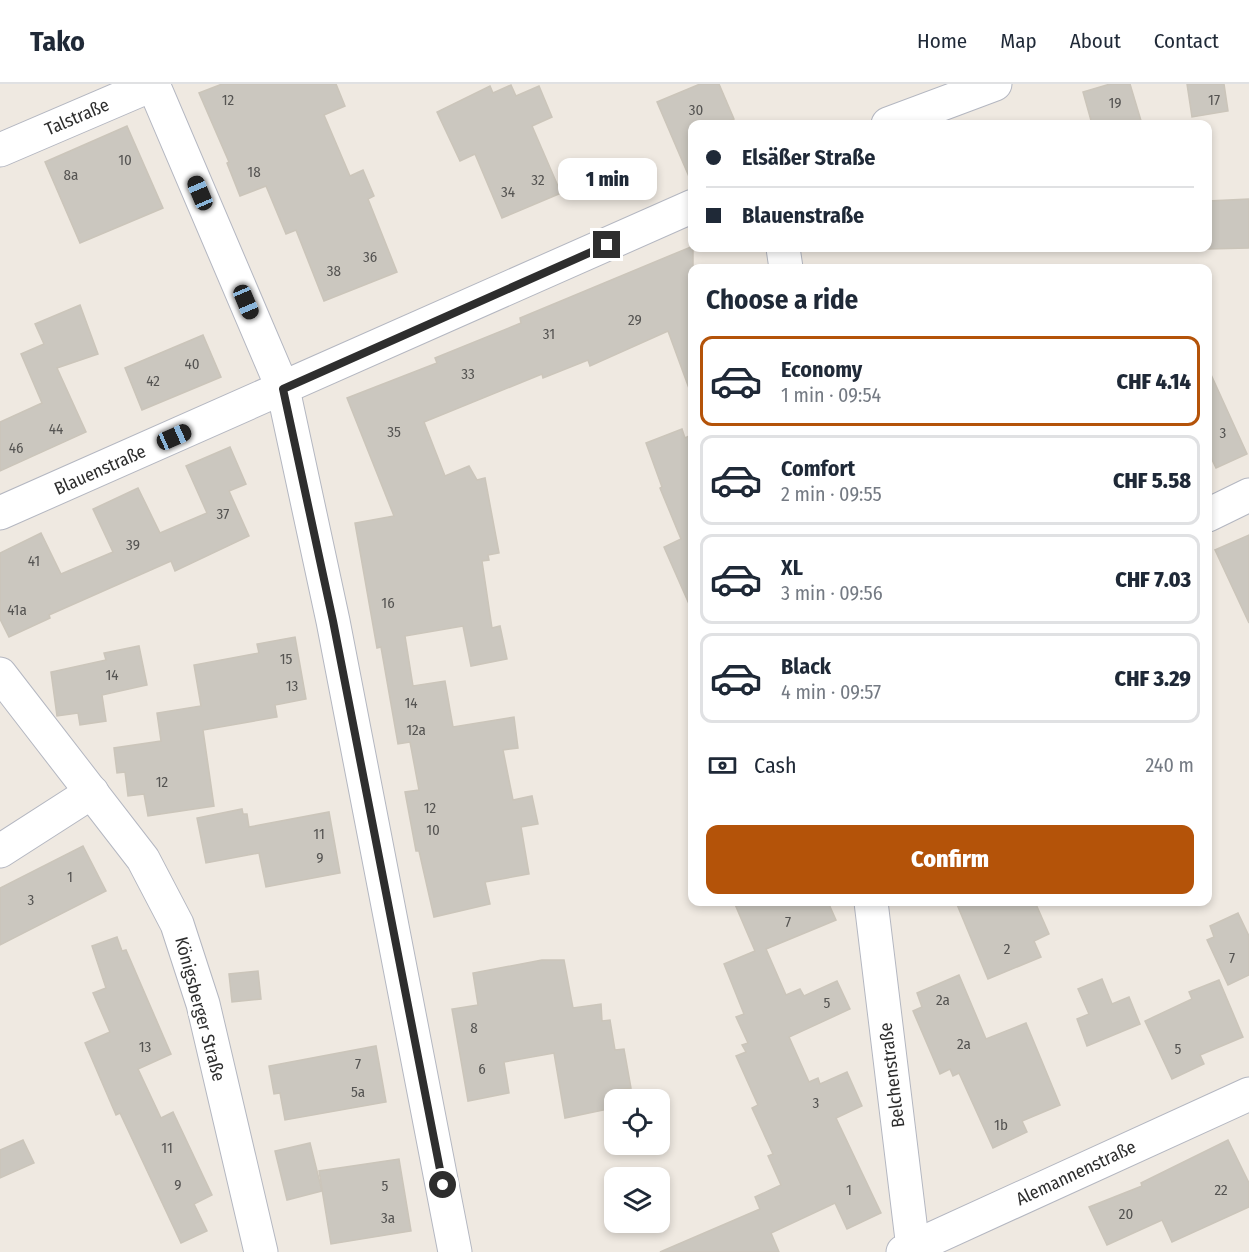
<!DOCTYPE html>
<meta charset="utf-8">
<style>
:root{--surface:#fff;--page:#f6f6f7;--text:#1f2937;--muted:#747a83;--line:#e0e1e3;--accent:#b45309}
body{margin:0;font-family:"Fira Sans Condensed",sans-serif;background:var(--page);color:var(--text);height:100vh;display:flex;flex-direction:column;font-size:22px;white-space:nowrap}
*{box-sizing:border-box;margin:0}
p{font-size:20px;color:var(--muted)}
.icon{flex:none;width:33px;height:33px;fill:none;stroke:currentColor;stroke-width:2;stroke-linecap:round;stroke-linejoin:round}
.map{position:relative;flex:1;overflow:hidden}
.side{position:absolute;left:688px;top:180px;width:524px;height:642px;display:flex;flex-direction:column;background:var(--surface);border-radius:12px;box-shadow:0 3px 9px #0003}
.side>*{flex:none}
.banner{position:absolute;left:688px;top:36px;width:524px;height:132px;border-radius:12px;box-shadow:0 3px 9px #0003;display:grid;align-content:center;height:132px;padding:0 18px;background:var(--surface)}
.controls{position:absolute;left:604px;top:1005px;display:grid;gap:12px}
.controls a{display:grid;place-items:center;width:66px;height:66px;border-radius:12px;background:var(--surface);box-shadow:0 3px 9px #0003;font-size:30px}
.end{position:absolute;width:27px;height:27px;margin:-14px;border:8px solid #2e2e2e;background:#fff;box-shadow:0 0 0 3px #fff}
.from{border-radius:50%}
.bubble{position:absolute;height:42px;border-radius:12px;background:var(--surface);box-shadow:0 3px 9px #0003;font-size:20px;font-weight:800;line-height:42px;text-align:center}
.car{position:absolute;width:18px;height:36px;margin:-18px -9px;border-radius:8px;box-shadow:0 0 4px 2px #0007;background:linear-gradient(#222 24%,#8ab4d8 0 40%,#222 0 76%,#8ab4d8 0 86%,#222 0)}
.banner b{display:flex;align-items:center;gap:21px;height:57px;font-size:22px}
.banner b+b{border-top:2px solid var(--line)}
.banner i{width:15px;height:15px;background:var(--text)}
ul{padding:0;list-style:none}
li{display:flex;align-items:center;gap:18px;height:90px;margin:0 12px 9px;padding:0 6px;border:3px solid var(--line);border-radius:12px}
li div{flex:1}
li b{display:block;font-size:22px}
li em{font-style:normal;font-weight:800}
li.on{border-color:var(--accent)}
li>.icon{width:54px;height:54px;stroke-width:1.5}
h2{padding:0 18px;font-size:27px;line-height:72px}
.pay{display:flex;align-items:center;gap:15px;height:66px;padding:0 18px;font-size:22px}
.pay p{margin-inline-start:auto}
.button{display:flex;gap:12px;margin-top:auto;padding:12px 18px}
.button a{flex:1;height:69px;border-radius:12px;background:var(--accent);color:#fff;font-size:24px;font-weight:800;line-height:69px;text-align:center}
header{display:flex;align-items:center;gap:36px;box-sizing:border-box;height:84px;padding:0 30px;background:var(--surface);border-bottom:2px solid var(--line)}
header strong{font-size:28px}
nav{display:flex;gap:33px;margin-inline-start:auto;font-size:21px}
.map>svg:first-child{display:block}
.building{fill:#cbc7bf;stroke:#cbc5ba;stroke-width:1.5}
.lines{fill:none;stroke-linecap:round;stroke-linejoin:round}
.street-casing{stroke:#b4b7c1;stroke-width:35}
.street{stroke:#fff;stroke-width:33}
.route{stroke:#2e2e2e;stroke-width:8}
.labels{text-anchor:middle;stroke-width:6;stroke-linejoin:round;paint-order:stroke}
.number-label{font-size:15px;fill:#555452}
.street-label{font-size:18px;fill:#2e2e2e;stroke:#fff}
</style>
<header>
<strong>Tako</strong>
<nav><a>Home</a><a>Map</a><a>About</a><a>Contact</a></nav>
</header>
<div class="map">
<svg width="1249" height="1168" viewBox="0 0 1249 1168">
<rect width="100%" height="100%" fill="#efe9e1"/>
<g class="building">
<polygon points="222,0 336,0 345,22 324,31 350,92 363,86 374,112 368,115 397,188 324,217 296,146 286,150 266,102 240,112 227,79 229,78 199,9"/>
<polygon points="700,0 719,0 734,35 720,40 693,40 693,102 657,18"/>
<polygon points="1110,0 1130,0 1142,40 1092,40 1083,8"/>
<polygon points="1187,0 1224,0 1228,27 1192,33"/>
<polygon points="511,1 516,12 539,2 552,33 532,42 561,109 502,134 475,70 460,77 437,28 490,2 493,9"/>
<polygon points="127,42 163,124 80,159 45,78"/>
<polygon points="1249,115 1249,164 1208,165 1208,117"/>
<polygon points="693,162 693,307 690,307 668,247 590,282 588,276 543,294 542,290 424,338 445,392 469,382 477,396 485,394 499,469 488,471 489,476 482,477 492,544 500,542 507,575 471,582 463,542 405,552 413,602 445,597 453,643 514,633 518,664 503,666 513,716 532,712 538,740 521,743 529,790 485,798 490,820 434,833 419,767 416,767 405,708 419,706 410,658 398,660 381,563 377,564 355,439 394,432 347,314 437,279 435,274 521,239 520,234"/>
<polygon points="80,221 98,270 57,284 86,348 0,387 0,338 42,319 21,270 44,260 35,240"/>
<polygon points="203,251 221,293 142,326 125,284"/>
<polygon points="1208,284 1247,370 1216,384 1208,367"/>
<polygon points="682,345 685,354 693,350 693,529 664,463 681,455 660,404 662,403 646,359"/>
<polygon points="230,363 246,400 229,407 249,452 175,487 171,477 49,531 50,534 9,553 0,535 0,469 41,449 61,490 113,468 93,425 138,404 160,449 207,429 186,382"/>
<polygon points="1249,451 1249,539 1215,466"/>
<polygon points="295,553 306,615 275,621 277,633 203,646 214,722 148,732 144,710 128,712 125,688 117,689 114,664 161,657 157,629 201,622 194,581 259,569 257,560"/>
<polygon points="139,562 147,601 102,611 106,637 80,641 78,629 57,632 51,588 106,576 104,569"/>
<polygon points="242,725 243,730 247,730 249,743 329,728 340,789 266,803 259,769 206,779 197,734"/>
<polygon points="83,762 106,807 0,861 0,804"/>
<polygon points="734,818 828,818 836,836 766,865 786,911 800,905 804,912 837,897 850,925 789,953 809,998 818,994 820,1000 847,988 862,1022 836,1034 881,1129 847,1145 835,1119 771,1149 779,1168 660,1168 760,1125 755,1113 781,1101 768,1072 773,1070 752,1024 758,1021 736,972 746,968 742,961 748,959 736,933 744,930 724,880 755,867"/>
<polygon points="956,818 1035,818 1049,850 1034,857 1041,873 988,895"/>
<polygon points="1238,829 1249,852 1249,891 1228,901 1207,856 1214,853 1210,842"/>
<polygon points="117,853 122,867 126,866 171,970 138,985 161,1034 173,1028 212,1111 194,1120 207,1147 181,1159 120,1029 116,1031 85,959 110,948 93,909 106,904 92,862"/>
<polygon points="542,876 564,876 573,924 601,920 602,937 610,936 615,966 624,965 631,1004 616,1006 618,1016 612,1016 613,1024 565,1034 554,969 504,978 509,1009 468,1017 452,925 478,921 473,889"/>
<polygon points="258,887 261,915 232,918 229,890"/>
<polygon points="959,891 986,955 1026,939 1060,1021 1022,1037 1027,1048 993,1064 959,989 953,992 950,985 940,990 913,927 922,923 917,909"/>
<polygon points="1102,895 1112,920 1129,913 1140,940 1087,962 1077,935 1089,930 1078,905"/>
<polygon points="1219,896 1243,953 1200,971 1204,980 1172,995 1145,937 1192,915 1189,908"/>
<polygon points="376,962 386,1018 285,1036 280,1009 274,1010 269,982"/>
<polygon points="23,1056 34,1079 0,1094 0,1066"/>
<polygon points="1228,1056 1249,1099 1249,1123 1172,1158 1162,1136 1107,1161 1089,1123 1142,1102 1141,1099"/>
<polygon points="310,1059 322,1107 287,1116 275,1067"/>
<polygon points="399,1075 411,1147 331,1160 319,1087"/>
</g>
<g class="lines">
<defs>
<g id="street">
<polyline points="153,0 283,305 333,537 455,1168"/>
<polyline points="888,40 995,0"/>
<polyline points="0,66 154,0"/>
<polyline points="783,164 786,184"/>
<polyline points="0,429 693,122"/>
<polyline points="1208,431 1249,411"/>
<polyline points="0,590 143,775 177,840 203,920 261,1168"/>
<polyline points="0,767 92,708"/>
<polyline points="871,818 913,1164"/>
<polyline points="903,1168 1249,1010"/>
</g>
</defs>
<use href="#street" class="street-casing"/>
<use href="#street" class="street"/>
</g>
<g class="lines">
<polyline class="route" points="443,1101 333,537 283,305 607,161"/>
</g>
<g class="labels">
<g class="number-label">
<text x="228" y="21">12</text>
<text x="1214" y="21">17</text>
<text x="1115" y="24">19</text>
<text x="696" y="31">30</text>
<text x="125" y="81">10</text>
<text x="254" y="93">18</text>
<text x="71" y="96">8a</text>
<text x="538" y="101">32</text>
<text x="508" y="113">34</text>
<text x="370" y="178">36</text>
<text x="334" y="192">38</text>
<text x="635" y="241">29</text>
<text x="549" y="255">31</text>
<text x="192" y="285">40</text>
<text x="468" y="295">33</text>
<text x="153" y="302">42</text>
<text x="56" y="350">44</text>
<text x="394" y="353">35</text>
<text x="1223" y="354">3</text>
<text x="16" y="369">46</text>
<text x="223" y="435">37</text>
<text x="133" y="466">39</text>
<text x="34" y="482">41</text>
<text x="388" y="524">16</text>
<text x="17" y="531">41a</text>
<text x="286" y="580">15</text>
<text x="112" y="596">14</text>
<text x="292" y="607">13</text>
<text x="411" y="624">14</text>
<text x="416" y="651">12a</text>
<text x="162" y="703">12</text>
<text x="430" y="729">12</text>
<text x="433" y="751">10</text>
<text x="319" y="755">11</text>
<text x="320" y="779">9</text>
<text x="70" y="798">1</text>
<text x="31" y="821">3</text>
<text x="788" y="843">7</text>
<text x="1007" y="870">2</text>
<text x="1232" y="879">7</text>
<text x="943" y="921">2a</text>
<text x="827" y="924">5</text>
<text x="474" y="949">8</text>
<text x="964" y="965">2a</text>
<text x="145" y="968">13</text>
<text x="1178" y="970">5</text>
<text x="358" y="985">7</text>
<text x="482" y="990">6</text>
<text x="358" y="1013">5a</text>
<text x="816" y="1024">3</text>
<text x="1001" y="1046">1b</text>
<text x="167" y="1069">11</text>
<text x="178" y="1106">9</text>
<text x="385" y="1107">5</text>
<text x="849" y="1111">1</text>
<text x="1221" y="1111">22</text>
<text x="1126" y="1135">20</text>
<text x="388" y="1139">3a</text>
</g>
<g class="street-label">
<text transform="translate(77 33) rotate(-23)" y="6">Talstraße</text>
<text transform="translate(100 386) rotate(-24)" y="6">Blauenstraße</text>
<text transform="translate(200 925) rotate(75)" y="6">Königsberger Straße</text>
<text transform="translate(892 991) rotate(-97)" y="6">Belchenstraße</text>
<text transform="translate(1076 1089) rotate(-25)" y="6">Alemannenstraße</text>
</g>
</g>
</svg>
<div class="controls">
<a><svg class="icon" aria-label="locate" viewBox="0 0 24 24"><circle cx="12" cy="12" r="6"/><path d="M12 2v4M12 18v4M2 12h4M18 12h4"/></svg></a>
<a><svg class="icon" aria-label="layers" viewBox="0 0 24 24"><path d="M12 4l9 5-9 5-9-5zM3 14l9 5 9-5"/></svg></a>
</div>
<i class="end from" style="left:443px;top:1101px"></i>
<i class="end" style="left:607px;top:161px"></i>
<div class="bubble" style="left:558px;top:74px;width:99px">1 min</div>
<i class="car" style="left:200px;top:109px;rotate:337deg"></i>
<i class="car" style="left:246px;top:218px;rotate:157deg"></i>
<i class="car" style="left:174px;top:353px;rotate:66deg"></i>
<div class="banner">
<b><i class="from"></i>Elsäßer Straße</b>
<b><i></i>Blauenstraße</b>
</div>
<section class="side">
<h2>Choose a ride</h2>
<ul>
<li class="on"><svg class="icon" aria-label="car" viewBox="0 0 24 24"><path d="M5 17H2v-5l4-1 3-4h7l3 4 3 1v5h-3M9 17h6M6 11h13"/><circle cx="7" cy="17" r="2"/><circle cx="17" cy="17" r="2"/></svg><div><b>Economy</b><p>1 min · 09:54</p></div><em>CHF 4.14</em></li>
<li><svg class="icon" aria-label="car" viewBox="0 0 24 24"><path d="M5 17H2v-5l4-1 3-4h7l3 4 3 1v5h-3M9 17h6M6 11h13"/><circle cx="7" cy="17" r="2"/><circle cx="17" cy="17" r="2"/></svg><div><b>Comfort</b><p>2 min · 09:55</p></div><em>CHF 5.58</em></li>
<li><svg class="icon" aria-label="car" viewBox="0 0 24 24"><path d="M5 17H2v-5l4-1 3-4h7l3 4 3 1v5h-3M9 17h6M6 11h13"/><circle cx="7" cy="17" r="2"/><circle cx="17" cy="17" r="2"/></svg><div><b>XL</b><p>3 min · 09:56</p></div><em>CHF 7.03</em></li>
<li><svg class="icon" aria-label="car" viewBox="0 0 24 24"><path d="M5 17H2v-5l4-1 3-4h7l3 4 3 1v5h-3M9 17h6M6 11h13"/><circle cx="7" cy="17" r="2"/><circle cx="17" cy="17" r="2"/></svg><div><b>Black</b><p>4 min · 09:57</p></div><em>CHF 3.29</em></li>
</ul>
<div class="pay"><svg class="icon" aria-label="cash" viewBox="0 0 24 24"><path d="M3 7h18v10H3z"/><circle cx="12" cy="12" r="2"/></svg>Cash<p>240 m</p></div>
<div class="button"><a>Confirm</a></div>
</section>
</div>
